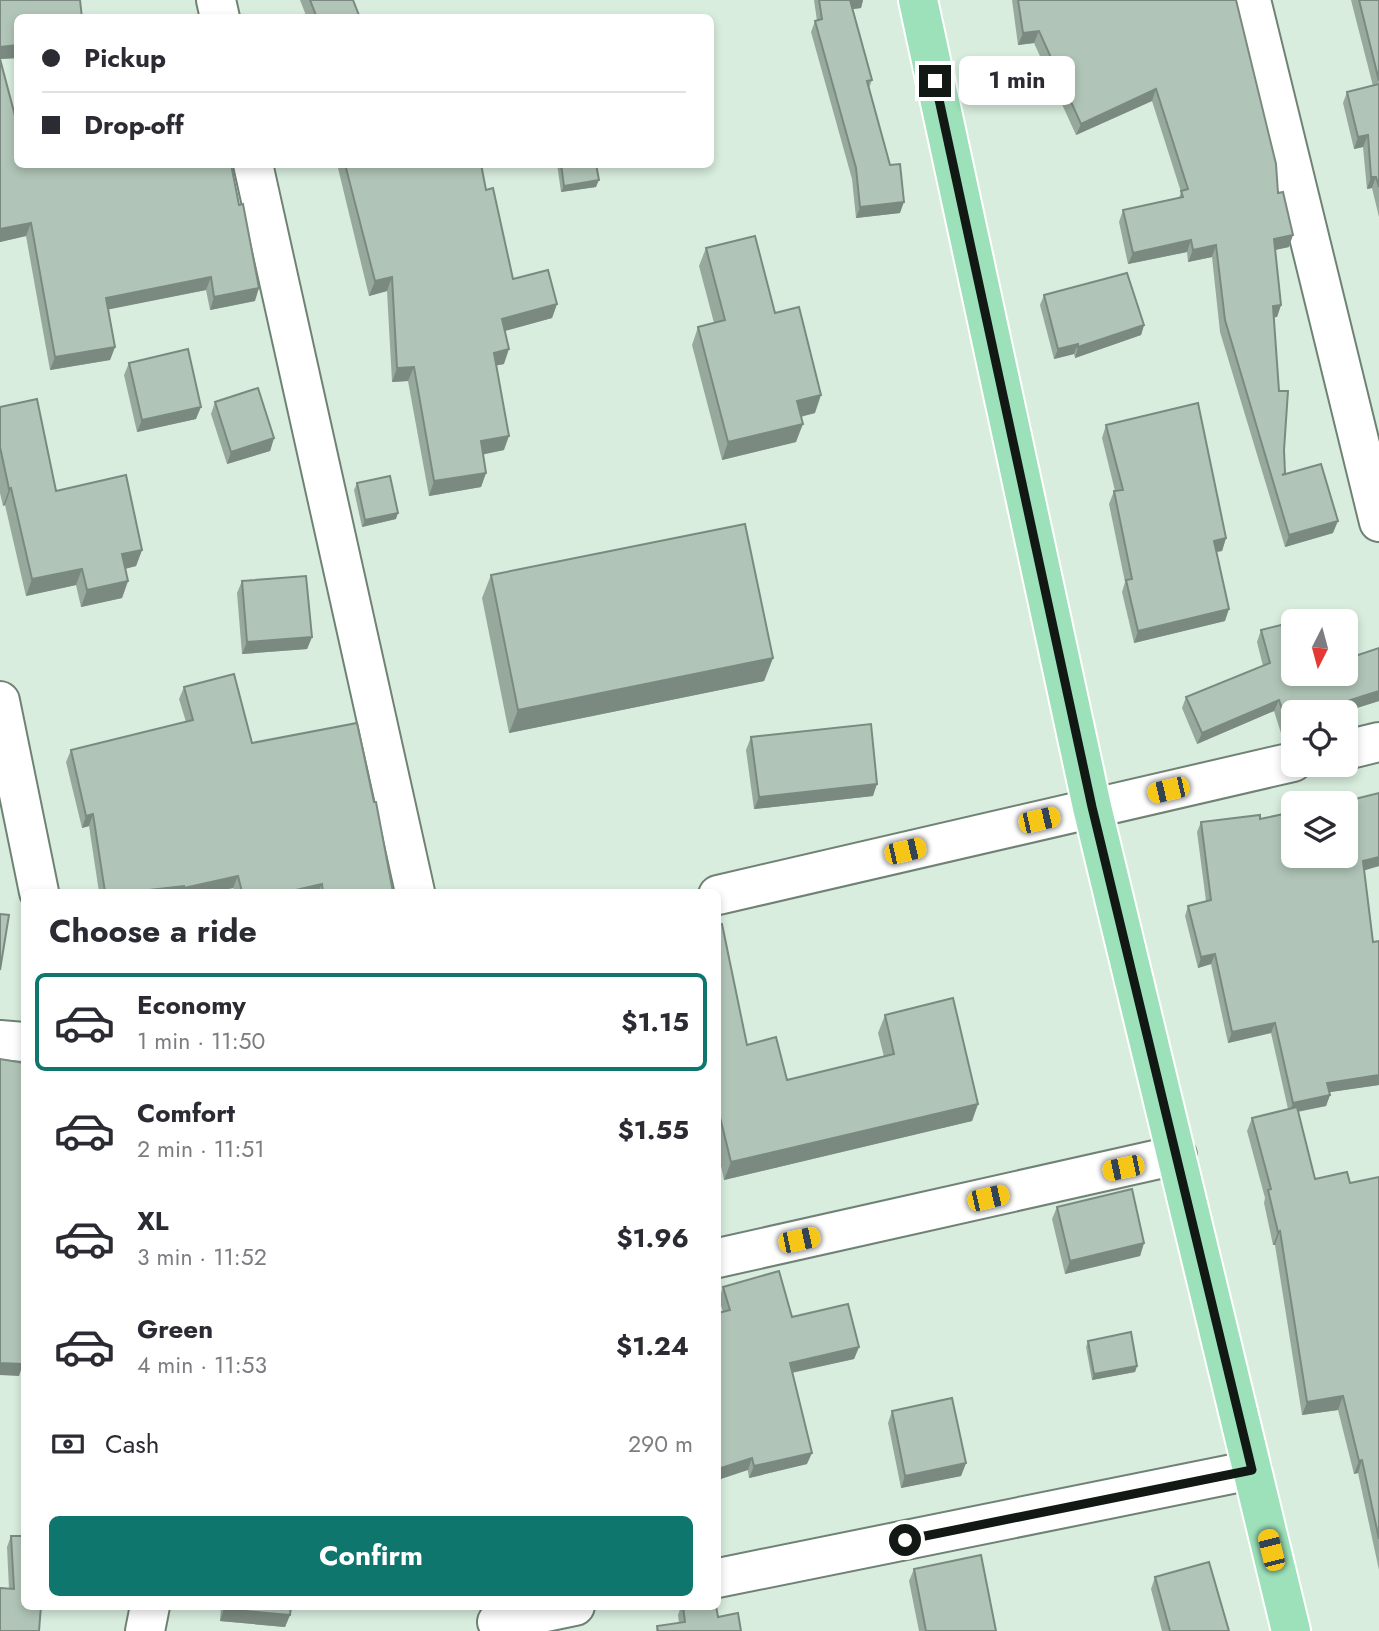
<!DOCTYPE html>
<meta charset="utf-8">
<style>
:root{--surface:#fff;--page:#f7f7f7;--text:#2b2b33;--muted:#7c7c81;--line:#e1e1e2;--accent:#0f766e}
body{margin:0;font-family:Jost,sans-serif;background:var(--page);color:var(--text);height:100vh;display:flex;flex-direction:column;font-size:26px;white-space:nowrap}
*{box-sizing:border-box;margin:0}
p{font-size:23px;color:var(--muted)}
.icon{flex:none;width:38px;height:38px;fill:none;stroke:currentColor;stroke-width:2;stroke-linecap:round;stroke-linejoin:round}
.map{position:relative;flex:1;overflow:hidden}
.side{position:absolute;left:21px;top:889px;width:700px;height:721px;display:flex;flex-direction:column;background:var(--surface);border-radius:10px;box-shadow:0 4px 10px #0003}
.side>*{flex:none}
.top-card{position:absolute;left:14px;top:14px;width:700px;height:154px;border-radius:10px;box-shadow:0 4px 10px #0003;display:grid;align-content:center;height:154px;padding:0 28px;background:var(--surface)}
.needle{width:46px;rotate:186deg}
.tools{position:absolute;left:1281px;top:609px;display:grid;gap:14px}
.tools a{display:grid;place-items:center;width:77px;height:77px;border-radius:10px;background:var(--surface);box-shadow:0 4px 10px #0003;font-size:35px}
.end{position:absolute;width:32px;height:32px;margin:-16px;border:9px solid #121914;background:#fff;box-shadow:0 0 0 4px #fff}
.from{border-radius:50%}
.bubble{position:absolute;height:49px;border-radius:10px;background:var(--surface);box-shadow:0 4px 10px #0003;font-size:23px;font-weight:700;line-height:49px;text-align:center}
.car{position:absolute;width:21px;height:42px;margin:-21px -10px;border-radius:9px;box-shadow:0 0 5px 2px #0007;background:linear-gradient(#f5c518 24%,#345 0 40%,#f5c518 0 76%,#345 0 86%,#f5c518 0)}
.top-card b{display:flex;align-items:center;gap:24px;height:66px;font-size:26px}
.top-card b+b{border-top:2px solid var(--line)}
.top-card i{width:18px;height:18px;background:var(--text)}
ul{padding:0;list-style:none}
li{display:flex;align-items:center;gap:21px;height:98px;margin:0 14px 10px;padding:0 14px;border:4px solid transparent;border-radius:10px}
li div{flex:1}
li b{display:block;font-size:26px}
li em{font-style:normal;font-weight:700}
li.active{border-color:var(--accent)}
li>.icon{width:63px;height:63px;stroke-width:1.5}
h2{padding:0 28px;font-size:32px;line-height:84px}
.pay{display:flex;align-items:center;gap:18px;height:77px;padding:0 28px;font-size:26px}
.pay p{margin-inline-start:auto}
.primary-button{display:flex;gap:14px;margin-top:auto;padding:14px 28px}
.primary-button a{flex:1;height:80px;border-radius:10px;background:var(--accent);color:#fff;font-size:28px;font-weight:700;line-height:80px;text-align:center}
.map>svg:first-child{display:block}
.lines{fill:none;stroke-linecap:round;stroke-linejoin:round}
.minor-casing{stroke:#6f8275;stroke-width:42}
.major-casing{stroke:#fff;stroke-width:42}
.minor{stroke:#fff;stroke-width:38}
.major{stroke:#9ce1b9;stroke-width:38}
.wall{fill:#97a99d}
.shaded-wall{fill:#7b8a80}
.building{fill:#b0c5b7;stroke:#7b8a80;stroke-width:2}
.route{stroke:#121914;stroke-width:9}
</style>
<div class="map">
<svg width="1379" height="1631" viewBox="0 0 1379 1631">
<rect width="100%" height="100%" fill="#d8edde"/>
<g class="lines">
<defs>
<g id="minor">
<polyline points="216,0 220,18"/>
<polyline points="1251,0 1379,522"/>
<polyline points="253,164 415,892"/>
<polyline points="0,701 39,892"/>
<polyline points="1346,750 1379,742"/>
<polyline points="718,895 1293,762"/>
<polyline points="0,1040 24,1042"/>
<polyline points="718,1258 1177,1155"/>
<polyline points="718,1578 1252,1470"/>
<polyline points="497,1622 575,1606"/>
<polyline points="145,1631 150,1606"/>
</g>
<polyline id="major" points="918,0 1092,807 1291,1631"/>
</defs>
<use href="#minor" class="minor-casing"/>
<use href="#major" class="major-casing"/>
<use href="#minor" class="minor"/>
<use href="#major" class="major"/>
</g>
<g class="wall">
<polygon points="0,0 18,58 0,59 18,164 255,301 210,310 206,290 108,309 115,347 110,360 50,370 26,236 0,242"/>
<polygon points="300,0 353,0 360,18 307,18"/>
<polygon points="814,0 863,0 861,8 853,9 872,80 869,88 900,213 856,218 852,179 811,32 815,21 817,21"/>
<polygon points="1012,0 1236,0 1289,247 1275,250 1281,305 1277,317 1274,317 1285,474 1333,533 1285,547 1220,332 1212,257 1188,262 1187,252 1128,264 1119,222 1123,210 1179,198 1181,192 1152,101 1076,135 1034,43 1018,45"/>
<polygon points="1351,0 1379,0 1379,217 1372,188 1367,189 1363,147 1354,149 1343,103 1347,92 1373,86"/>
<polygon points="337,164 481,164 486,190 513,279 557,304 552,318 505,331 504,364 497,365 504,450 483,454 486,473 481,487 429,496 408,381 392,382 387,291 369,296"/>
<polygon points="557,164 596,164 596,187 561,192"/>
<polygon points="706,248 775,313 815,413 801,417 796,442 722,460 692,345 698,327 714,323 699,266"/>
<polygon points="1044,295 1144,325 1141,335 1075,358 1074,354 1054,359 1040,305"/>
<polygon points="129,363 196,419 137,432 124,375"/>
<polygon points="215,402 274,438 270,451 227,464 211,414"/>
<polygon points="0,407 56,491 142,550 136,566 125,569 128,581 122,598 81,607 76,585 26,596 5,505 3,506 0,493"/>
<polygon points="1106,425 1226,538 1222,551 1216,552 1225,621 1134,643 1122,592 1125,582 1109,504 1114,491 1115,491 1102,438"/>
<polygon points="357,483 396,519 362,527 354,490"/>
<polygon points="491,575 773,658 764,681 509,733 482,598"/>
<polygon points="242,581 312,637 307,649 242,654 237,593"/>
<polygon points="1261,630 1379,701 1344,712 1293,712 1293,729 1281,733 1274,711 1197,744 1182,708 1186,697 1263,666 1257,642"/>
<polygon points="184,687 252,743 393,892 235,892 233,888 212,892 99,892 89,826 82,828 66,762 71,750 186,722 179,699"/>
<polygon points="751,737 873,796 754,809 746,750"/>
<polygon points="1379,793 1379,866 1364,870 1373,942 1379,941 1379,1085 1330,1092 1330,1095 1326,1106 1298,1112 1315,1179 1350,1183 1379,1177 1379,1570 1358,1473 1354,1474 1338,1410 1302,1415 1275,1245 1273,1245 1264,1203 1265,1198 1247,1131 1252,1118 1288,1109 1271,1033 1228,1043 1211,964 1198,968 1185,916 1188,906 1206,901 1197,832 1201,822 1260,819 1355,799"/>
<polygon points="718,925 747,1045 787,1080 884,1057 878,1033 885,1015 978,1104 972,1121 724,1180 718,1152"/>
<polygon points="1057,1207 1144,1243 1140,1256 1065,1274 1052,1219"/>
<polygon points="723,1287 859,1347 854,1359 792,1373 807,1464 749,1478 723,1312 719,1299"/>
<polygon points="1088,1341 1137,1366 1135,1372 1092,1380 1086,1347"/>
<polygon points="892,1411 966,1463 961,1476 901,1488 888,1423"/>
<polygon points="11,1536 39,1631 9,1589 7,1547"/>
<polygon points="914,1569 996,1631 919,1631 909,1581"/>
<polygon points="1155,1577 1229,1631 1162,1631 1151,1589"/>
<polygon points="221,1606 291,1606 290,1615 285,1627 220,1621"/>
<polygon points="681,1606 716,1606 718,1617 741,1631 656,1631 657,1626 679,1623 678,1615"/>
</g>
<g class="shaded-wall">
<polygon points="850,0 863,0 861,8 846,10"/>
<polygon points="1039,31 1034,43 1018,45 1023,33"/>
<polygon points="18,45 18,58 0,59 0,47"/>
<polygon points="1156,89 1152,101 1076,135 1081,124"/>
<polygon points="1368,135 1363,147 1354,149 1358,137"/>
<polygon points="1371,177 1376,177 1372,188 1367,189"/>
<polygon points="599,180 596,187 561,192 564,186"/>
<polygon points="904,202 900,213 856,218 860,207"/>
<polygon points="31,223 26,236 0,242 0,229"/>
<polygon points="1293,235 1289,247 1270,251 1274,239"/>
<polygon points="1191,240 1187,252 1128,264 1133,253"/>
<polygon points="1216,245 1212,257 1188,262 1193,250"/>
<polygon points="211,277 206,290 101,311 106,298"/>
<polygon points="392,277 387,291 369,296 375,281"/>
<polygon points="259,288 255,301 210,310 214,297"/>
<polygon points="557,304 552,318 497,333 502,319"/>
<polygon points="1281,305 1277,317 1269,318 1273,306"/>
<polygon points="1144,325 1141,335 1075,358 1078,347"/>
<polygon points="1078,344 1074,354 1054,359 1058,349"/>
<polygon points="115,347 110,360 50,370 55,357"/>
<polygon points="509,349 504,364 489,367 494,353"/>
<polygon points="414,367 408,381 392,382 397,368"/>
<polygon points="821,395 815,413 790,419 797,401"/>
<polygon points="201,407 196,419 137,432 142,420"/>
<polygon points="803,424 796,442 722,460 728,442"/>
<polygon points="509,436 504,450 476,456 481,441"/>
<polygon points="274,438 270,451 227,464 231,452"/>
<polygon points="486,473 481,487 429,496 434,481"/>
<polygon points="11,488 5,505 3,506 9,489"/>
<polygon points="398,513 396,519 362,527 365,520"/>
<polygon points="1338,521 1333,533 1285,547 1289,535"/>
<polygon points="1226,538 1222,551 1209,553 1214,541"/>
<polygon points="142,550 136,566 116,571 122,554"/>
<polygon points="82,569 76,585 26,596 32,579"/>
<polygon points="128,581 122,598 81,607 87,590"/>
<polygon points="1229,609 1225,621 1134,643 1138,631"/>
<polygon points="312,637 307,649 242,654 247,642"/>
<polygon points="773,658 764,681 509,733 518,710"/>
<polygon points="1379,691 1379,701 1344,712 1313,712"/>
<polygon points="1279,700 1274,711 1197,744 1202,733"/>
<polygon points="1293,719 1293,729 1281,733 1286,721"/>
<polygon points="877,784 873,796 754,809 759,797"/>
<polygon points="93,814 89,826 82,828 86,816"/>
<polygon points="1379,857 1379,866 1359,872 1363,861"/>
<polygon points="238,876 233,888 212,892 183,892 184,888"/>
<polygon points="322,884 318,892 287,892"/>
<polygon points="184,886 181,892 131,892"/>
<polygon points="1215,954 1211,964 1198,968 1201,957"/>
<polygon points="1275,1023 1271,1033 1228,1043 1232,1032"/>
<polygon points="1379,1075 1379,1085 1324,1093 1327,1083"/>
<polygon points="1330,1095 1326,1106 1289,1113 1293,1103"/>
<polygon points="978,1104 972,1121 724,1180 731,1162"/>
<polygon points="1280,1231 1275,1245 1273,1245 1278,1232"/>
<polygon points="1144,1243 1140,1256 1065,1274 1070,1261"/>
<polygon points="859,1347 854,1359 785,1374 790,1363"/>
<polygon points="0,1363 23,1364 19,1376 0,1375"/>
<polygon points="1137,1366 1135,1372 1092,1380 1094,1374"/>
<polygon points="1343,1396 1338,1410 1302,1415 1307,1402"/>
<polygon points="812,1453 807,1464 749,1478 754,1466"/>
<polygon points="752,1458 748,1470 718,1480 718,1469"/>
<polygon points="1362,1460 1358,1473 1354,1474 1359,1461"/>
<polygon points="966,1463 961,1476 901,1488 905,1476"/>
<polygon points="224,1609 290,1615 285,1627 220,1621"/>
</g>
<g class="building">
<polygon points="0,0 80,0 82,18 18,18 18,45 0,47"/>
<polygon points="310,0 353,0 360,18 317,18"/>
<polygon points="819,0 850,0 872,80 867,81 890,165 900,164 904,202 860,207 856,168 815,21 822,19"/>
<polygon points="1018,0 1236,0 1276,164 1278,193 1283,192 1293,235 1274,239 1281,305 1273,306 1279,391 1288,391 1284,450 1285,473 1282,475 1321,464 1338,521 1289,535 1225,320 1216,245 1193,250 1191,240 1133,253 1123,210 1183,197 1181,191 1188,189 1156,89 1081,124 1039,31 1023,33"/>
<polygon points="1359,0 1379,0 1379,81"/>
<polygon points="0,59 18,127 18,164 231,164 239,205 243,204 259,288 214,297 211,277 106,298 115,347 55,357 31,223 0,229"/>
<polygon points="1379,84 1379,187 1376,177 1371,177 1368,135 1358,137 1347,92"/>
<polygon points="345,164 481,164 486,190 493,188 513,279 548,270 557,304 502,319 509,349 494,353 509,436 481,441 486,473 434,481 414,367 397,368 392,277 375,281"/>
<polygon points="561,164 596,164 599,180 564,186"/>
<polygon points="755,236 775,313 799,307 821,395 797,401 803,424 728,442 698,327 725,320 706,248"/>
<polygon points="1127,273 1144,325 1078,347 1078,344 1058,349 1044,295"/>
<polygon points="188,349 201,407 142,420 129,363"/>
<polygon points="258,388 274,438 231,452 215,402"/>
<polygon points="37,399 56,491 126,475 142,550 122,554 128,581 87,590 82,569 32,579 11,488 9,489 0,447 0,407"/>
<polygon points="1198,403 1226,538 1214,541 1229,609 1138,631 1126,580 1132,579 1114,491 1123,490 1106,425"/>
<polygon points="390,476 398,513 365,520 357,483"/>
<polygon points="745,524 773,658 518,710 491,575"/>
<polygon points="306,576 312,637 247,642 242,581"/>
<polygon points="1332,612 1335,621 1295,621"/>
<polygon points="1293,622 1293,674 1346,674 1346,659 1379,648 1379,691 1313,712 1293,712 1293,719 1286,721 1279,700 1202,733 1186,697 1270,663 1261,630"/>
<polygon points="234,674 252,743 357,723 374,802 376,802 393,892 323,892 322,884 287,892 242,892 238,876 184,888 184,886 131,892 105,892 93,814 86,816 71,750 193,720 184,687"/>
<polygon points="871,724 877,784 759,797 751,737"/>
<polygon points="1379,793 1379,857 1363,861 1373,942 1379,941 1379,1075 1327,1083 1330,1095 1293,1103 1275,1023 1232,1032 1215,954 1201,957 1188,906 1211,900 1201,822 1260,815 1260,819 1293,812 1293,856 1346,856 1346,803 1329,803 1354,797 1355,799"/>
<polygon points="0,914 9,915 0,970"/>
<polygon points="722,924 747,1045 776,1037 787,1080 894,1054 885,1015 953,998 978,1104 731,1162 718,1109 718,925"/>
<polygon points="0,1059 24,1063 24,1343 23,1364 0,1363"/>
<polygon points="1297,1107 1315,1179 1347,1172 1350,1183 1379,1177 1379,1539 1362,1460 1359,1461 1343,1396 1307,1402 1280,1231 1278,1232 1268,1190 1271,1189 1252,1118"/>
<polygon points="1132,1189 1144,1243 1070,1261 1057,1207"/>
<polygon points="779,1271 792,1317 848,1304 859,1347 790,1363 812,1453 754,1466 752,1458 718,1469 718,1313 730,1310 723,1287"/>
<polygon points="1131,1332 1137,1366 1094,1374 1088,1341"/>
<polygon points="952,1398 966,1463 905,1476 892,1411"/>
<polygon points="11,1536 24,1536 24,1606 41,1606 39,1631 0,1631 0,1588 14,1589"/>
<polygon points="981,1555 996,1631 926,1631 914,1569"/>
<polygon points="1209,1562 1229,1631 1170,1631 1155,1577"/>
<polygon points="224,1606 291,1606 290,1615 224,1609"/>
<polygon points="683,1606 716,1606 718,1617 738,1613 741,1631 658,1631 657,1626 685,1622"/>
</g>
<g class="lines">
<polyline class="route" points="905,1540 1252,1470 1092,807 935,81"/>
</g>
</svg>
<div class="tools">
<a><svg class="needle" viewBox="-14 -14 28 28"><path d="M0-13l5 13h-10z" fill="#e53935"/><path d="M0 13l5-13h-10z" fill="#7c7c81"/></svg></a>
<a><svg class="icon" aria-label="locate" viewBox="0 0 24 24"><circle cx="12" cy="12" r="6"/><path d="M12 2v4M12 18v4M2 12h4M18 12h4"/></svg></a>
<a><svg class="icon" aria-label="layers" viewBox="0 0 24 24"><path d="M12 4l9 5-9 5-9-5zM3 14l9 5 9-5"/></svg></a>
</div>
<i class="end from" style="left:905px;top:1540px"></i>
<i class="end" style="left:935px;top:81px"></i>
<div class="bubble" style="left:959px;top:56px;width:116px">1 min</div>
<i class="car" style="left:1168px;top:790px;rotate:257deg"></i>
<i class="car" style="left:1039px;top:820px;rotate:77deg"></i>
<i class="car" style="left:905px;top:851px;rotate:77deg"></i>
<i class="car" style="left:1123px;top:1168px;rotate:258deg"></i>
<i class="car" style="left:988px;top:1198px;rotate:77deg"></i>
<i class="car" style="left:799px;top:1240px;rotate:78deg"></i>
<i class="car" style="left:1271px;top:1550px;rotate:346deg"></i>
<div class="top-card">
<b><i class="from"></i>Pickup</b>
<b><i></i>Drop-off</b>
</div>
<section class="side">
<h2>Choose a ride</h2>
<ul>
<li class="active"><svg class="icon" aria-label="car" viewBox="0 0 24 24"><path d="M5 17H2v-5l4-1 3-4h7l3 4 3 1v5h-3M9 17h6M6 11h13"/><circle cx="7" cy="17" r="2"/><circle cx="17" cy="17" r="2"/></svg><div><b>Economy</b><p>1 min · 11:50</p></div><em>$1.15</em></li>
<li><svg class="icon" aria-label="car" viewBox="0 0 24 24"><path d="M5 17H2v-5l4-1 3-4h7l3 4 3 1v5h-3M9 17h6M6 11h13"/><circle cx="7" cy="17" r="2"/><circle cx="17" cy="17" r="2"/></svg><div><b>Comfort</b><p>2 min · 11:51</p></div><em>$1.55</em></li>
<li><svg class="icon" aria-label="car" viewBox="0 0 24 24"><path d="M5 17H2v-5l4-1 3-4h7l3 4 3 1v5h-3M9 17h6M6 11h13"/><circle cx="7" cy="17" r="2"/><circle cx="17" cy="17" r="2"/></svg><div><b>XL</b><p>3 min · 11:52</p></div><em>$1.96</em></li>
<li><svg class="icon" aria-label="car" viewBox="0 0 24 24"><path d="M5 17H2v-5l4-1 3-4h7l3 4 3 1v5h-3M9 17h6M6 11h13"/><circle cx="7" cy="17" r="2"/><circle cx="17" cy="17" r="2"/></svg><div><b>Green</b><p>4 min · 11:53</p></div><em>$1.24</em></li>
</ul>
<div class="pay"><svg class="icon" aria-label="cash" viewBox="0 0 24 24"><path d="M3 7h18v10H3z"/><circle cx="12" cy="12" r="2"/></svg>Cash<p>290 m</p></div>
<div class="primary-button"><a>Confirm</a></div>
</section>
</div>
